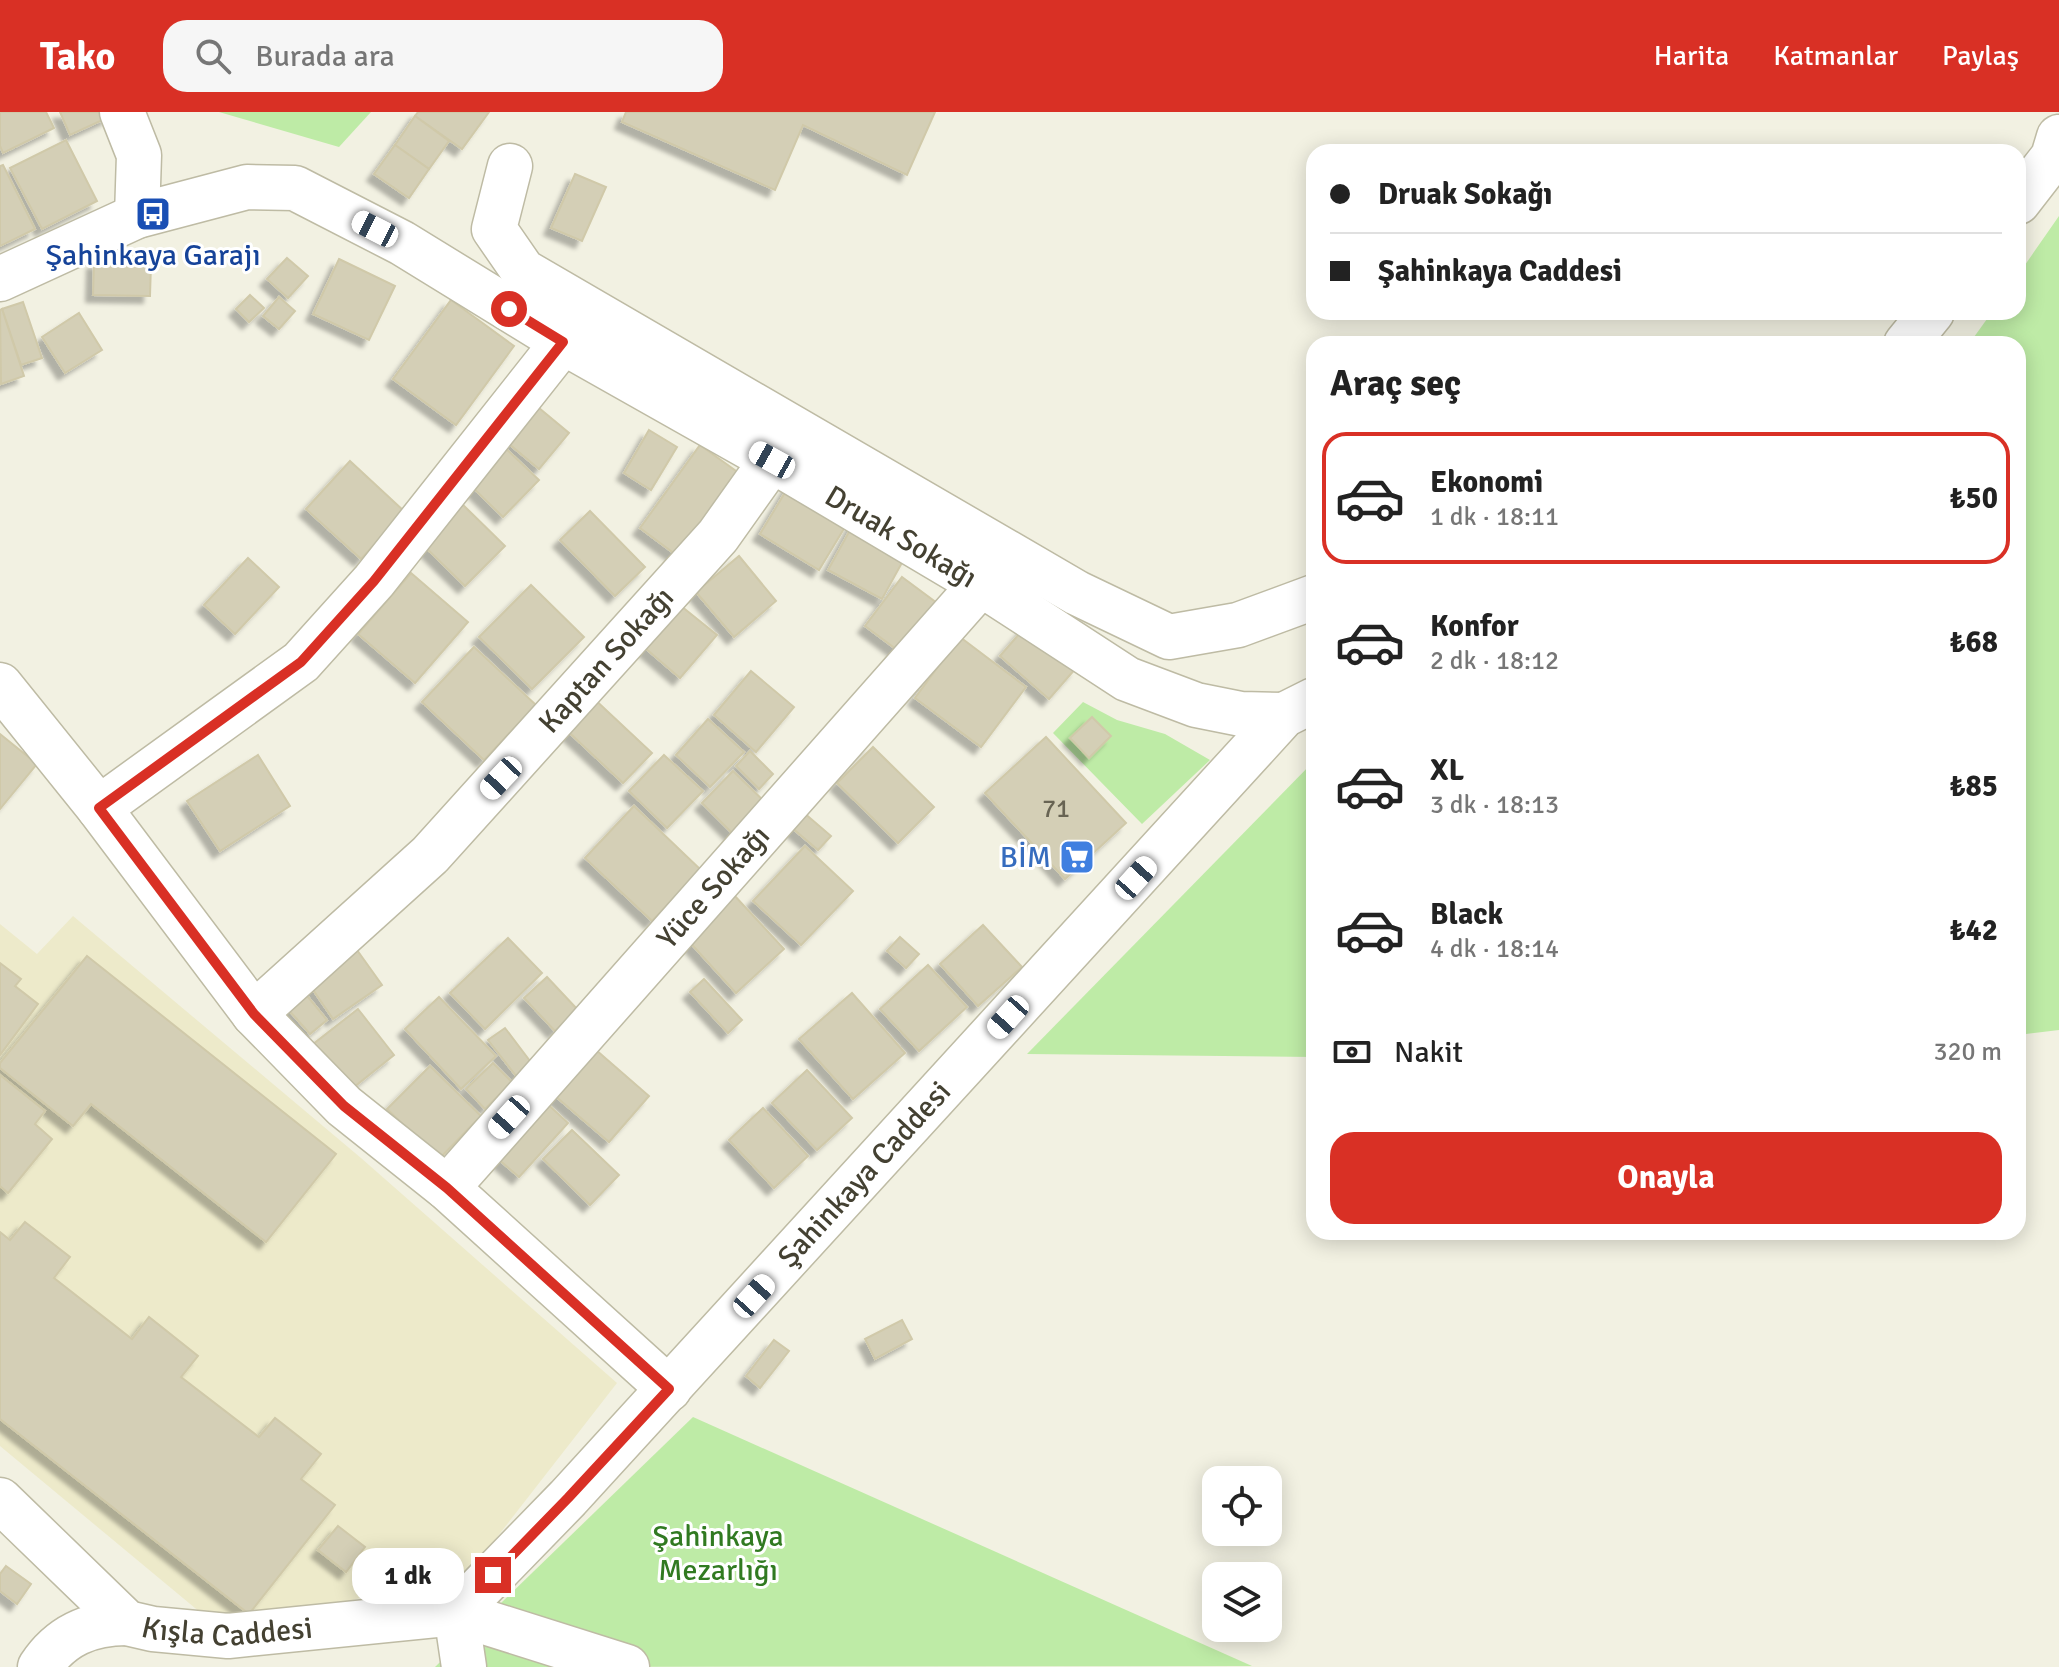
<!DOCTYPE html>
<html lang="tr">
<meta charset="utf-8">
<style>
:root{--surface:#fff;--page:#f6f6f6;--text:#222;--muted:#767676;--line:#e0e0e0;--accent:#d93025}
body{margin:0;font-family:Signika,sans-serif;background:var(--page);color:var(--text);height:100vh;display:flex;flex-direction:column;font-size:30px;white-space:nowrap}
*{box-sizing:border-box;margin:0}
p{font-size:26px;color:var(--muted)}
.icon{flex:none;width:44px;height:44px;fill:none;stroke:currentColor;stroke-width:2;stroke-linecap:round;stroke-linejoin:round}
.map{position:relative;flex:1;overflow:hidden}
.panel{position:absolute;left:1306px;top:224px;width:720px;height:904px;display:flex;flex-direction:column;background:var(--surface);border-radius:24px;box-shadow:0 4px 20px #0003}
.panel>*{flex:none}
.guide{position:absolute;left:1306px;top:32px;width:720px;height:176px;border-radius:24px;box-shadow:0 4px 20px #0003;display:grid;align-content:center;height:176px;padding:0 24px;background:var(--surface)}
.fabs{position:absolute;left:1202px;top:1354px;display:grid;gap:16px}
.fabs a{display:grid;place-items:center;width:80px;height:80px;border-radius:16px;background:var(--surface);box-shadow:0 4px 20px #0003;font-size:40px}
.end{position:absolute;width:36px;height:36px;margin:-18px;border:10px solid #d93025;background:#fff;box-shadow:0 0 0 4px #fff}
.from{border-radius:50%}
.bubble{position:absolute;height:56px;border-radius:24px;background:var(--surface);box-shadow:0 4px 20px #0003;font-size:26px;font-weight:800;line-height:56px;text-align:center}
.car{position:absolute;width:24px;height:48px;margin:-24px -12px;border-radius:10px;box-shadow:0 0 6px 2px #0007;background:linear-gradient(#fff 24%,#345 0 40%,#fff 0 76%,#345 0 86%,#fff 0)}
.guide b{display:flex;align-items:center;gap:28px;height:76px;font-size:30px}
.guide b+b{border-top:2px solid var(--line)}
.guide i{width:20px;height:20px;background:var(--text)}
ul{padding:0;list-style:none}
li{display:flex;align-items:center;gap:24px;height:132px;margin:0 16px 12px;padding:0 8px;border:4px solid transparent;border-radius:24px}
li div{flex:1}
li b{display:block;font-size:30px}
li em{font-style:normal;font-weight:800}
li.selected{border-color:var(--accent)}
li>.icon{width:72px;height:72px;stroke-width:1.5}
h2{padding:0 24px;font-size:36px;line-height:96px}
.pay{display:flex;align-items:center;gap:20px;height:88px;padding:0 24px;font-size:30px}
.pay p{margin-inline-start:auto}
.cta{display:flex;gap:16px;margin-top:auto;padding:16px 24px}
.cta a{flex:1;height:92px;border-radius:24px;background:var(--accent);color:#fff;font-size:32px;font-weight:800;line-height:92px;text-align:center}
header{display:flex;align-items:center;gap:48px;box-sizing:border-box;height:112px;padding:0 40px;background:var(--accent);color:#fff}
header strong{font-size:38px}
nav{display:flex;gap:44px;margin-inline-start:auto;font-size:28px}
.search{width:560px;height:72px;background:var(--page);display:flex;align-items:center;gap:20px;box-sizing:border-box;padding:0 28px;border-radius:24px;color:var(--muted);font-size:30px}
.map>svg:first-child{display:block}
.education{fill:#edeaca}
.green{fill:#beeba6}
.building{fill:#d4cfb6;stroke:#d0c9a9;stroke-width:2;filter:url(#shadow)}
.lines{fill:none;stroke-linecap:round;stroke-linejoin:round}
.minor-casing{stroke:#bebba4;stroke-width:47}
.minor{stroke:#fff;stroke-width:44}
.route{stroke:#d93025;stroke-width:10}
.labels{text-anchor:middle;stroke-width:6;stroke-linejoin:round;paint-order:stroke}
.number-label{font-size:26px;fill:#686453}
.transit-label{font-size:30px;fill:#164399;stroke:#fff}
.street-label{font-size:30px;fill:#444132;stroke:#fff}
.shop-label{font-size:30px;fill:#366cbe;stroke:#fff;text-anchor:end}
.park-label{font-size:30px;fill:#317a21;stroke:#fff}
</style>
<header>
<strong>Tako</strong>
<div class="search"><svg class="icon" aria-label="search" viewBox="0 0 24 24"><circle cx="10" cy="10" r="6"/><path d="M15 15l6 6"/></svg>Burada ara</div>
<nav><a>Harita</a><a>Katmanlar</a><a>Paylaş</a></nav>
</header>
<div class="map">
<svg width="2059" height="1555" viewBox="0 0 2059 1555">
<defs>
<filter id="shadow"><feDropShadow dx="-7" dy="7" stdDeviation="2" flood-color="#0004"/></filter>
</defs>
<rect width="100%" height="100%" fill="#f2f1e2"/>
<polygon class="education" points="73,804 361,1046 617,1271 459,1474 395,1476 266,1513 207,1506 0,1334 0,812 37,842"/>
<g class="green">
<polygon points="219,0 371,0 339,35"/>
<polygon points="2059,104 2059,918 2018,923 2018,232 1969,232 1992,200 2018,200 2018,163"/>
<polygon points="1083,590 1117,608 1165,622 1210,648 1142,712 1053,621"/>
<polygon points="1314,649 1314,945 1027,942"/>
<polygon points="693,1305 1252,1554 435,1555"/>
</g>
<g class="building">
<polygon points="0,0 46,0 54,16 3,41 0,34"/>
<polygon points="60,0 107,0 109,5 70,23"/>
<polygon points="418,0 489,0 462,37 415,4"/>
<polygon points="626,0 935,0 907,63 803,13 775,78 622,10"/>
<polygon points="415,4 449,29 429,57 395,33"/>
<polygon points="66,28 97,89 42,117 10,56"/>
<polygon points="395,33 429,57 409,86 374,62"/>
<polygon points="3,53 35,117 0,134 0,54"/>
<polygon points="575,62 606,75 582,129 551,116"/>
<polygon points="287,146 308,164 288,186 267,167"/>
<polygon points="339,147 395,174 369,228 313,202"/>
<polygon points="94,150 151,151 150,184 93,183"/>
<polygon points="250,183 264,196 249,210 236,197"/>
<polygon points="279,185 295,199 279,217 263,204"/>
<polygon points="451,188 514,234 456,313 393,267"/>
<polygon points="23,190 42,246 21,253 2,197"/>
<polygon points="2,197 24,264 1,272 0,198"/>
<polygon points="79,201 102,238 65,261 42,225"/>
<polygon points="533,291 569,321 539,357 503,327"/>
<polygon points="649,318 677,335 651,378 624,361"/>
<polygon points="501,332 539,368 503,405 466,369"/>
<polygon points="700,333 743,364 683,448 640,416"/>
<polygon points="350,349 405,400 361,447 306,397"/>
<polygon points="792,369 851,405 819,458 760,422"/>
<polygon points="456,386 505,434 465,474 416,426"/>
<polygon points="590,399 645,455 615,484 560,428"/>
<polygon points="855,409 909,438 882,487 828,458"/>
<polygon points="739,444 776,489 734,525 696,480"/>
<polygon points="248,446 279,475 235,522 204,493"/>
<polygon points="411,461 468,510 415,571 358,522"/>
<polygon points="902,465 941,494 904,543 865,514"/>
<polygon points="531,473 584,525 532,577 479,525"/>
<polygon points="681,494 717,523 680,566 645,536"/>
<polygon points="1027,513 1076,556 1049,587 1000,544"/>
<polygon points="960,525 1026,575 981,635 915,586"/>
<polygon points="474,535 536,593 484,648 422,590"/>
<polygon points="751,559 794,595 756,640 714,603"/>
<polygon points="590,583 652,641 623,671 561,613"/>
<polygon points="1092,605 1111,624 1089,646 1070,626"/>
<polygon points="708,607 744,640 710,675 676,643"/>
<polygon points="0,622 37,652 0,697"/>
<polygon points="1046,625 1126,711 1065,767 985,681"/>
<polygon points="873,635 934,695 898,731 837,671"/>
<polygon points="750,639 773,662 759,677 736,654"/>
<polygon points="258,643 290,694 220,739 187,689"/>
<polygon points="664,643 703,679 667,716 629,679"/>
<polygon points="733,659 770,695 738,727 702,691"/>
<polygon points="634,694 701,758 652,809 585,746"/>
<polygon points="803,700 831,724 818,738 791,715"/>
<polygon points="805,734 853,779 801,833 753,789"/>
<polygon points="733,782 784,837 736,881 685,825"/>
<polygon points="983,813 1022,855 978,894 940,852"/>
<polygon points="900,825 919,842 906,856 887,839"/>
<polygon points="508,826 542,861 485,917 450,881"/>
<polygon points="357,838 382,873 333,907 309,872"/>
<polygon points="87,844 336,1042 266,1130 91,992 73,1014 0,956 0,951"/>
<polygon points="0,851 21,867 15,874 38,892 0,943"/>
<polygon points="928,853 967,895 919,939 880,897"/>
<polygon points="547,865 578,898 555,919 524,886"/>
<polygon points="704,867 742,908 728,921 690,880"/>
<polygon points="304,880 327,908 310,922 286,895"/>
<polygon points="852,881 905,941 853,987 799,927"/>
<polygon points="439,885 496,944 461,977 405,917"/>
<polygon points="358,897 394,943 349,979 312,933"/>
<polygon points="505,916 533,953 517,965 488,928"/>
<polygon points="588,931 649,984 609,1030 548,978"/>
<polygon points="493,951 512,970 485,997 466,977"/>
<polygon points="430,954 481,1004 439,1047 387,997"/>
<polygon points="807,958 852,1006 817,1038 772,991"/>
<polygon points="0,963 45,999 35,1012 52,1027 8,1081 0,1074"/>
<polygon points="541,986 568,1011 519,1065 490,1040"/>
<polygon points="763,996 808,1044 774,1076 729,1028"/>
<polygon points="572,1018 619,1063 590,1093 543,1047"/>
<polygon points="25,1110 70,1145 54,1166 132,1227 149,1205 198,1244 181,1265 259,1325 275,1306 321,1342 301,1367 335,1393 249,1502 0,1307 0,1120 10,1128"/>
<polygon points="902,1208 912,1227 875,1247 865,1227"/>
<polygon points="774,1228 789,1239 760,1276 746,1264"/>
<polygon points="338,1414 365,1435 346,1460 318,1438"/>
<polygon points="6,1454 31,1472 17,1492 0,1479 0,1462"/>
</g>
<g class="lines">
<defs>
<g id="minor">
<polyline points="122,0 139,43 137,104"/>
<polyline points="510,54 494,117 523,159 1077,481 1169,525 1238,513 1314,485"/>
<polyline points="2018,90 2053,45 2059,25"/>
<path id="s1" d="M0 167 137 104 247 75 295 76 402 131 563 230 772 348 981 472 1127 567 1196 593 1241 602 1284 603"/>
<polyline points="1906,232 1932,200"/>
<polyline points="0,573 99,696 254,902 344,994 447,1076 669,1277"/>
<polyline points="99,696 301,550 374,469 563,230"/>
<path id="s2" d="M254 902 430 743 718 424 772 348"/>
<path id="s3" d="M447 1076 981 472"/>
<path id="s4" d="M0 1388 127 1511 153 1517 228 1524 456 1501 627 1555"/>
<path d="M40 1555C61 1523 90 1511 127 1511"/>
<path id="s5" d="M464 1555 456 1501 568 1386 1284 603 1314 588"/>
</g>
</defs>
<use href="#minor" class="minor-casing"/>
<use href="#minor" class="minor"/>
</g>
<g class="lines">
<polyline class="route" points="493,1463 568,1386 669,1277 447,1076 344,994 254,902 99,696 301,550 374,469 563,230 509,197"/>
</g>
<defs>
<symbol id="bus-square" viewBox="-11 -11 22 22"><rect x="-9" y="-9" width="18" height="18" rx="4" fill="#1a4fb4" stroke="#fff"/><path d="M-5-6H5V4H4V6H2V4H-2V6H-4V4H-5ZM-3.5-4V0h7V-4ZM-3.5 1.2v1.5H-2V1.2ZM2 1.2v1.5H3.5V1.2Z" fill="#fff"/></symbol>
<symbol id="supermarket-square" viewBox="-11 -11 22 22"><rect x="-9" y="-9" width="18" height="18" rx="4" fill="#3f7fe0" stroke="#fff"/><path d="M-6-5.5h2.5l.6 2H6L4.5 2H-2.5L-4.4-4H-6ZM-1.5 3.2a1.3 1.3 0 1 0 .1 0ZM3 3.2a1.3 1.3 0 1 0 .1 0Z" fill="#fff"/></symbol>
</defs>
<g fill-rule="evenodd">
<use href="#bus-square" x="133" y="82" width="40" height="40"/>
<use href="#supermarket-square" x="1057" y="725" width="40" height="40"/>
</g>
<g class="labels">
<g class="number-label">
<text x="1056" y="705">71</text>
</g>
<g class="transit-label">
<text x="153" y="153">Şahinkaya Garajı</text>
</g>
<g class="street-label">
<text dy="10" stroke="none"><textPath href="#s1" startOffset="1012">Druak Sokağı</textPath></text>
<text dy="10" stroke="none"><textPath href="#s2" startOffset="500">Kaptan Sokağı</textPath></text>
<text dy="10" stroke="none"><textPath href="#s3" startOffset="402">Yüce Sokağı</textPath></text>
<text dy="10" stroke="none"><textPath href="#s5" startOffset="654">Şahinkaya Caddesi</textPath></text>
<text dy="10" stroke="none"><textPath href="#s4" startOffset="278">Kışla Caddesi</textPath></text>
</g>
<g class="shop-label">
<text x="1051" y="755">BİM</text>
</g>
<g class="park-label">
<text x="718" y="1434">Şahinkaya<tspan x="718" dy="34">Mezarlığı</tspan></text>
</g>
</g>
</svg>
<div class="fabs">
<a><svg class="icon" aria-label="locate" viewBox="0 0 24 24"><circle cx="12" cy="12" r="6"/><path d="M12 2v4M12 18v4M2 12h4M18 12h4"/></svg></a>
<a><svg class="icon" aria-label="layers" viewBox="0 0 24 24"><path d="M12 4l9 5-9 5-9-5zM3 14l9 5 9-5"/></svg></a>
</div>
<i class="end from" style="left:509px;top:197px"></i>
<i class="end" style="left:493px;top:1463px"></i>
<div class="bubble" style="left:352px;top:1436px;width:112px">1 dk</div>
<i class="car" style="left:375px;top:117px;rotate:297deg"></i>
<i class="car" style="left:772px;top:348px;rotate:299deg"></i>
<i class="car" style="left:501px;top:666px;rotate:223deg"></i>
<i class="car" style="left:1136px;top:766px;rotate:42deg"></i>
<i class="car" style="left:1008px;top:905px;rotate:222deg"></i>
<i class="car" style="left:509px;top:1005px;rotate:222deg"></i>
<i class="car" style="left:754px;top:1184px;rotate:42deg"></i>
<div class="guide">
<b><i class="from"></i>Druak Sokağı</b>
<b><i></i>Şahinkaya Caddesi</b>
</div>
<section class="panel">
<h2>Araç seç</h2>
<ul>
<li class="selected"><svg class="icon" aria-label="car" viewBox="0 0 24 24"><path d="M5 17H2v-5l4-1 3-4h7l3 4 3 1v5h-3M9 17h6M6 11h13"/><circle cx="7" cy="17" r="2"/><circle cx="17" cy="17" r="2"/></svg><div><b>Ekonomi</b><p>1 dk · 18:11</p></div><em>₺50</em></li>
<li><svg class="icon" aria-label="car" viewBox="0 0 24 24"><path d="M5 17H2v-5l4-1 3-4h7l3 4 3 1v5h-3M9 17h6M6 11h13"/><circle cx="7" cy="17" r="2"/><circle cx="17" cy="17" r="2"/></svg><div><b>Konfor</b><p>2 dk · 18:12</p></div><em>₺68</em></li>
<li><svg class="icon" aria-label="car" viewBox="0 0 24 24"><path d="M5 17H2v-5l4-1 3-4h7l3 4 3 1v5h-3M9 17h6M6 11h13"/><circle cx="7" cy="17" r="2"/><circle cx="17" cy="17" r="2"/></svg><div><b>XL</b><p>3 dk · 18:13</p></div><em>₺85</em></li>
<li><svg class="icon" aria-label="car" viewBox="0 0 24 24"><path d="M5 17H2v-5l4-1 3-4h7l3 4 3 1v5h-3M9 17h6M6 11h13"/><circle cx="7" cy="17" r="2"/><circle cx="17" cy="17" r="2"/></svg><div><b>Black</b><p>4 dk · 18:14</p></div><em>₺42</em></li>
</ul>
<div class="pay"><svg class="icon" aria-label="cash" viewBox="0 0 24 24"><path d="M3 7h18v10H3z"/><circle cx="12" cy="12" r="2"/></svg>Nakit<p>320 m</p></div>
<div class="cta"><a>Onayla</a></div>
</section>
</div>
